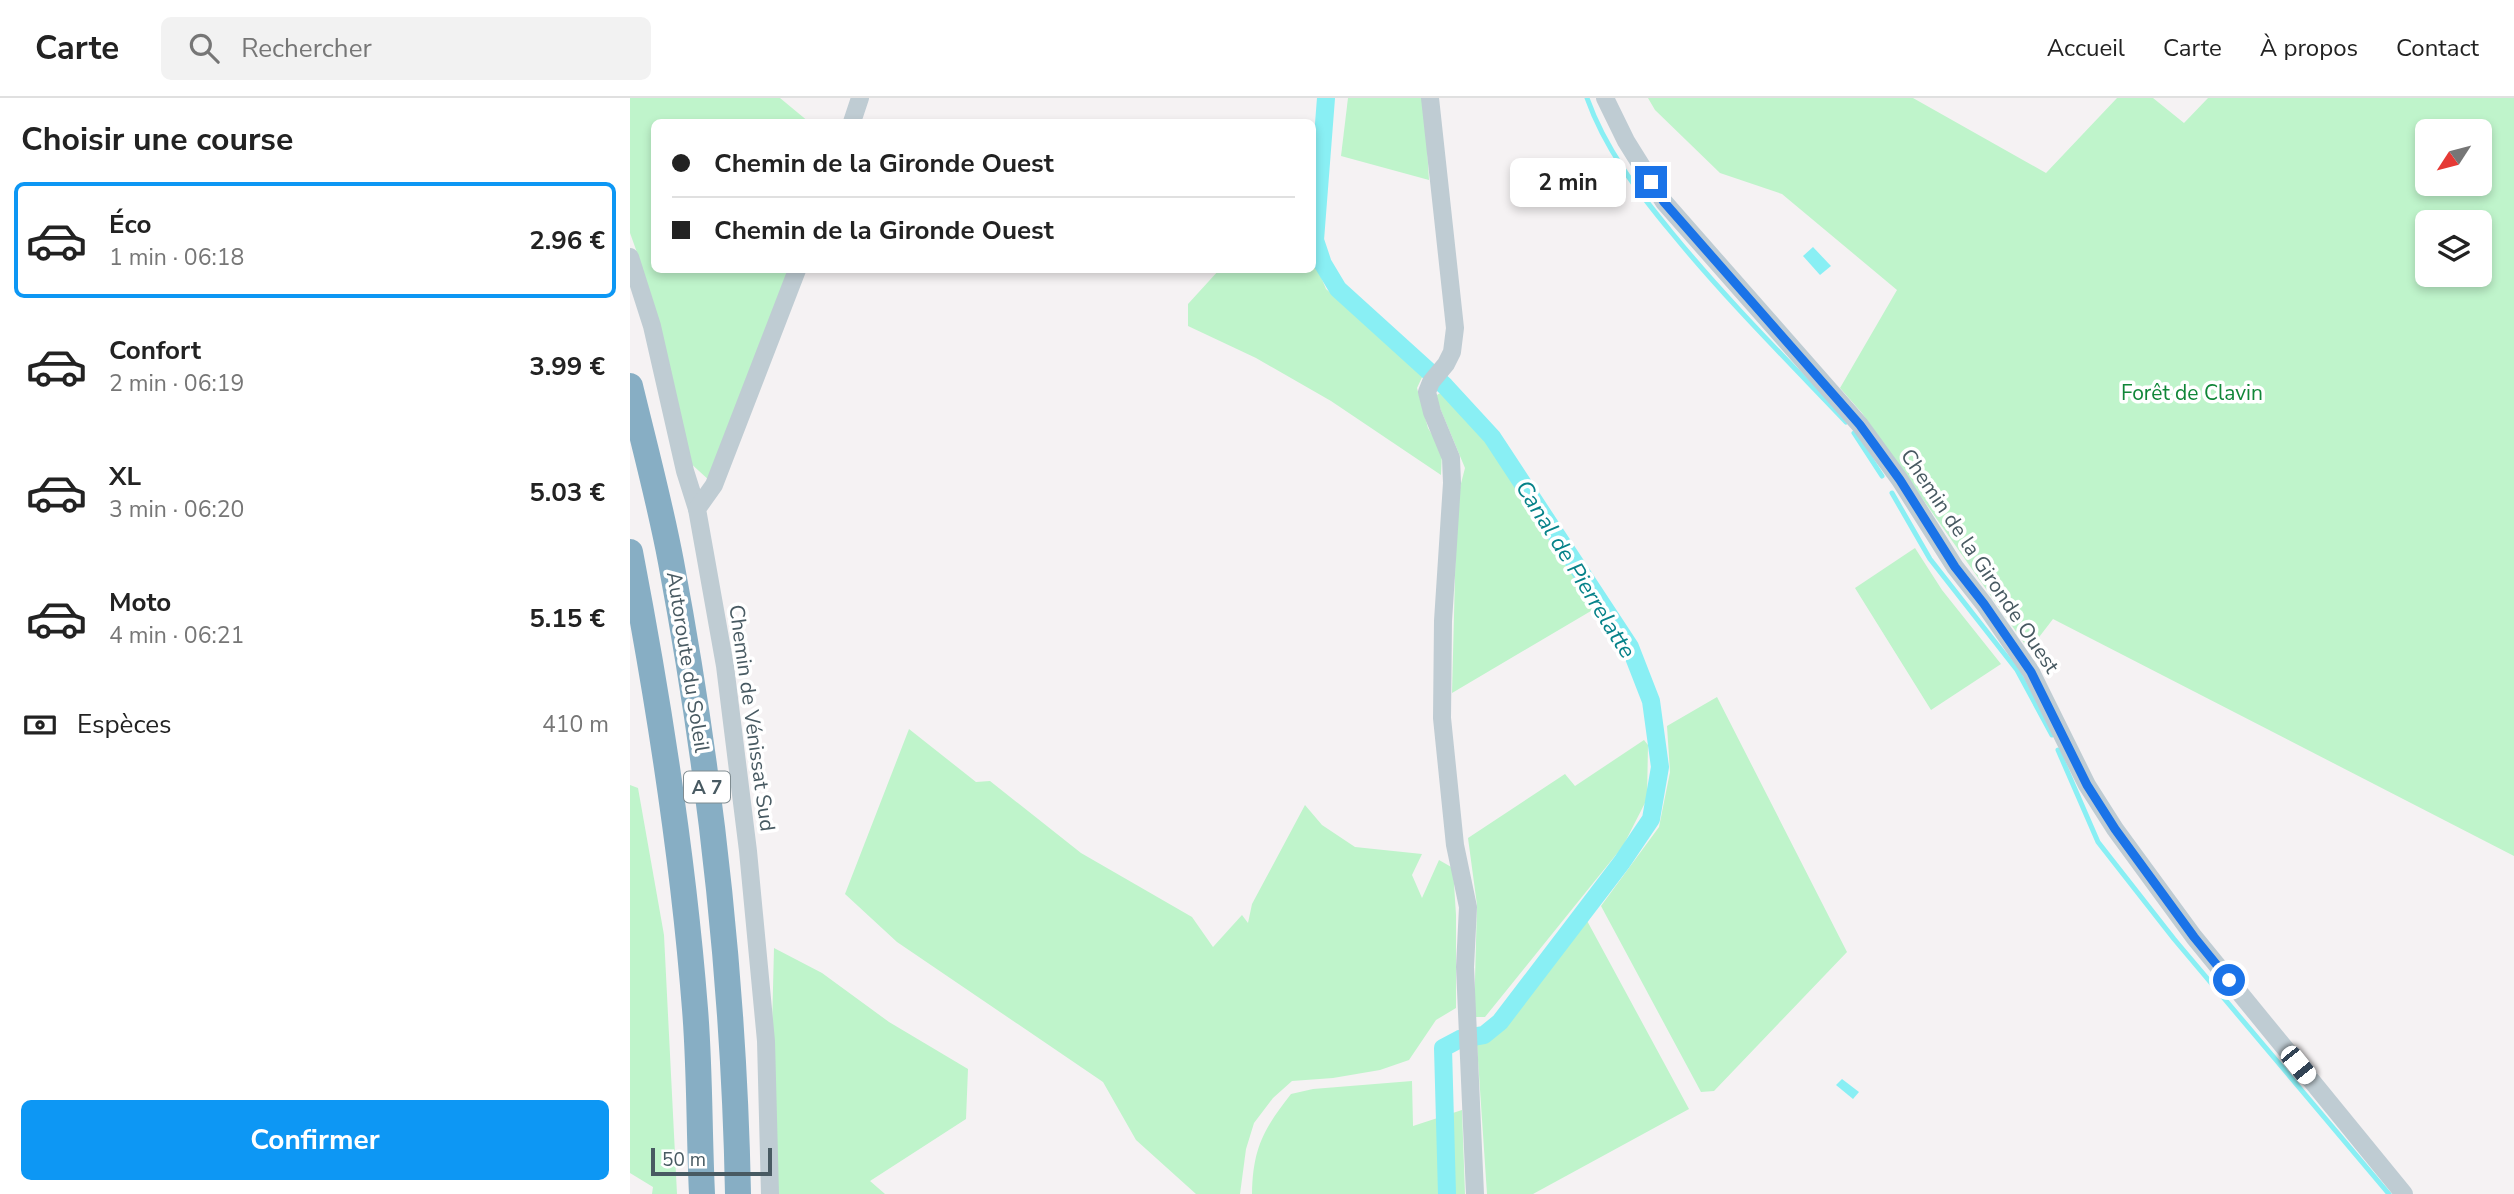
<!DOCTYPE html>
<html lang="fr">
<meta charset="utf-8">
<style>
:root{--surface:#fff;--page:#f2f2f2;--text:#222;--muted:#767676;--line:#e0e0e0;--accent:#0d97f4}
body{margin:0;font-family:"Nunito Sans",sans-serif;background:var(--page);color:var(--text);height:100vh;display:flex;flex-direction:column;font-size:26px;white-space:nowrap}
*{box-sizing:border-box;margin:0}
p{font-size:23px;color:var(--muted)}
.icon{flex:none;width:38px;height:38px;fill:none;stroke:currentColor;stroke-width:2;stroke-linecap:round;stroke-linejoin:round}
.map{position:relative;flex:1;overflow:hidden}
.panel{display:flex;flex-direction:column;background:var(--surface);width:630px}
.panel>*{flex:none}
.top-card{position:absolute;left:21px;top:21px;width:665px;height:154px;border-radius:10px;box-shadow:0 4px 10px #0003;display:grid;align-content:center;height:154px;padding:0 21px;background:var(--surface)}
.needle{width:46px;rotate:234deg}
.fabs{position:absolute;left:1785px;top:21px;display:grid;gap:14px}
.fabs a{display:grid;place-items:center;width:77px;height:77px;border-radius:10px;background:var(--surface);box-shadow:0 4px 10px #0003;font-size:35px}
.scale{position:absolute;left:21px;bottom:18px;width:121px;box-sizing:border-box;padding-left:7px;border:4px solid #485a62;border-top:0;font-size:19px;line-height:24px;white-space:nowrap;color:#485a62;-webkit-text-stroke:5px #fff;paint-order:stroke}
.end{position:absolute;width:32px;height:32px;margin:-16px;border:9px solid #1a73e8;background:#fff;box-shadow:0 0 0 4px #fff}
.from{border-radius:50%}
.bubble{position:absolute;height:49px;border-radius:10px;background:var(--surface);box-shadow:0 4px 10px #0003;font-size:23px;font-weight:700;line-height:49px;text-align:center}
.car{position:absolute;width:21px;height:42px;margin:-21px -10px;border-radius:9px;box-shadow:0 0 5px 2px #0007;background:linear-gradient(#fff 24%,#345 0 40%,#fff 0 76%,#345 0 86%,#fff 0)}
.top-card b{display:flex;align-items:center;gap:24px;height:66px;font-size:26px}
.top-card b+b{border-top:2px solid var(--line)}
.top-card i{width:18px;height:18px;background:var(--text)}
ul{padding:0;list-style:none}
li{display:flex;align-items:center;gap:21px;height:116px;margin:0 14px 10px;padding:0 7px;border:4px solid transparent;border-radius:10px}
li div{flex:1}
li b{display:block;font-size:26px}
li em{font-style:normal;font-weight:700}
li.selected{border-color:var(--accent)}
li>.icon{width:63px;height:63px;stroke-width:1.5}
h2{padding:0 21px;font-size:32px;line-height:84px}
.pay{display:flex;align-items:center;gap:18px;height:77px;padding:0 21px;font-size:26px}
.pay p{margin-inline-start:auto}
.button{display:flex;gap:14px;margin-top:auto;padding:14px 21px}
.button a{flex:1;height:80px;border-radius:10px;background:var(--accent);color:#fff;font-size:28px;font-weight:700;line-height:80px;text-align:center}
header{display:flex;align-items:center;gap:42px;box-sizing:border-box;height:98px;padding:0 35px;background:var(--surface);border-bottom:2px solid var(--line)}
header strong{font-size:33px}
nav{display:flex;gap:38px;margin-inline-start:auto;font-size:24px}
.search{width:490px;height:63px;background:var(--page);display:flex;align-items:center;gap:18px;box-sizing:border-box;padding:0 24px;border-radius:10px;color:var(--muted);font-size:26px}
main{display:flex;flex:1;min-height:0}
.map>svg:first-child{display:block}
.green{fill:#bff4cb;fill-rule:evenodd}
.water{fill:#89eff4}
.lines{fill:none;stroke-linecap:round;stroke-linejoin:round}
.stream{stroke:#89eff4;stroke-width:5}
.canal{stroke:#89eff4;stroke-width:18}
.minor{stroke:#bfccd3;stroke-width:18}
.highway{stroke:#87aec4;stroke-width:26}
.route{stroke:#1a73e8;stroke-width:9}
.labels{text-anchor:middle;stroke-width:7;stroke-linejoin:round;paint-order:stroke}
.shield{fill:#fff;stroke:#7f8c91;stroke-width:2}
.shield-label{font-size:19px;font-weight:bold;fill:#485a62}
.park-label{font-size:21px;fill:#108638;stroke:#fff}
.street-label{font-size:21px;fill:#485a62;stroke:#fff}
.water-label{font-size:23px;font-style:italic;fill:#068289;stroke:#fff}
</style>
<header>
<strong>Carte</strong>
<div class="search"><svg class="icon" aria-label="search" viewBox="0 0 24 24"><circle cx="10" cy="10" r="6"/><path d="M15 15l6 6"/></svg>Rechercher</div>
<nav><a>Accueil</a><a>Carte</a><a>À propos</a><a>Contact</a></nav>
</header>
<main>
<section class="panel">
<h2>Choisir une course</h2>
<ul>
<li class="selected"><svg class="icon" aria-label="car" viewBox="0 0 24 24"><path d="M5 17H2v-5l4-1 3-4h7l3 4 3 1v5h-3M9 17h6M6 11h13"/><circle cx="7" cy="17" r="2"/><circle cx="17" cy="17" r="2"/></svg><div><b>Éco</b><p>1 min · 06:18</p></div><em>2.96 €</em></li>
<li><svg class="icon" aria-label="car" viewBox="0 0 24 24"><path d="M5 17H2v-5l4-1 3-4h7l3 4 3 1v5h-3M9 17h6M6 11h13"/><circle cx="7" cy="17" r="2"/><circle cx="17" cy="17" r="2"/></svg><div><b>Confort</b><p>2 min · 06:19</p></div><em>3.99 €</em></li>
<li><svg class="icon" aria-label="car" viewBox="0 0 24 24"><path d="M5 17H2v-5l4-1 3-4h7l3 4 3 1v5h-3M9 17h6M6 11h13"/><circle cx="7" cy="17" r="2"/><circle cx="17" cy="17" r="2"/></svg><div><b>XL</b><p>3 min · 06:20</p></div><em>5.03 €</em></li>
<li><svg class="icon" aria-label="car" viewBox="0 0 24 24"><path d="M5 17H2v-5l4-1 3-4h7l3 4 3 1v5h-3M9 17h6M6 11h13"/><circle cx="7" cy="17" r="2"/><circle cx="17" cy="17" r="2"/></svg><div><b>Moto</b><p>4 min · 06:21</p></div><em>5.15 €</em></li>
</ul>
<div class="pay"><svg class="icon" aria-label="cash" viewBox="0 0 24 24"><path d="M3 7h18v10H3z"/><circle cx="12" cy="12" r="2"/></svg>Espèces<p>410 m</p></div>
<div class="button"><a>Confirmer</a></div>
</section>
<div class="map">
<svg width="1884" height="1096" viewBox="0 0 1884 1096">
<rect width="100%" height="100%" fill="#f5f2f3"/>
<g class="green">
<polygon points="0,0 150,0 179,24 24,24 24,172 159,172 81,384 57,362 9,160 0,135"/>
<polygon points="718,0 794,0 799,82 711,58"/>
<path d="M1018 0H1283L1416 75 1487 0H1523L1554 25 1578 0H1884V758L1423 521 1399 552 1232 315 1210 290 1267 192 1152 96 1090 75 1025 12ZM1797 33H1850V86H1797ZM1797 124H1850V177H1797Z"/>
<polygon points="683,160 696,191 794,275 787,290 798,330 812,353 811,377 701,303 626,260 558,228 558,206 589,172 682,172"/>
<polygon points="814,293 866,353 966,510 822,595 827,401 835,370 805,298"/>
<polygon points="1285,450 1312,492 1371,566 1301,612 1225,490"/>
<polygon points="1087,599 1217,854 1084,993 1071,994 971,808 1029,729 1040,674 1037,628"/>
<polygon points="279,631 346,684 360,683 451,755 562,819 583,849 612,817 618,825 622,806 675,707 692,727 725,749 792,756 782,777 792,800 809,762 823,770 826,817 826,910 806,922 779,962 750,972 703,980 662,983 643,1000 624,1025 616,1051 610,1096 566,1096 506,1042 473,984 267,844 215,796"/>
<polygon points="1014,642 1018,647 1017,701 993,748 855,919 844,919 847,807 838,740 935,676 945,688"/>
<polygon points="0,687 8,690 34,837 47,1096 22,1096 23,1089 0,1075"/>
<polygon points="955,819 1059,1011 903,1096 857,1096 847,947 863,938"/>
<polygon points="144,850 192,875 259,924 338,971 336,1021 240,1083 255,1096 145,1096 141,971"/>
<path d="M782 983 783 1028 832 1012 835 1096H622C623 1050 633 1032 661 996L683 991Z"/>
</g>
<g class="water">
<polygon points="1183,149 1201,168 1190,177 1173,158"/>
<polygon points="1212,981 1229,994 1223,1001 1206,987"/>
</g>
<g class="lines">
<g class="stream">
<path d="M957 0C975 51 1008 94 1042 135 1096 201 1157 262 1216 324"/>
<polyline points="1224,335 1252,378"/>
<polyline points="1262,395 1300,461 1387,572 1422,637"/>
<polyline points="1428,652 1468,744 1544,841 1759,1096"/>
</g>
<polyline class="canal" points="696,0 685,142 693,166 708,191 815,288 862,339 1000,549 1021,603 1030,669 1021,721 992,764 870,924 854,937 830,941 813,950 817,1096"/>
<g class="minor">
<polyline points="800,0 825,230 822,254 816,266 801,284 797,294 802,314 821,360 822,385 813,523 812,620 825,747 838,809 835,869 845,1096"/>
<polyline points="975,0 996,43 1034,104 1230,327 1270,382 1325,469 1354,506 1401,574 1457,687 1485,731 1564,839 1774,1096"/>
<polyline points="222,24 230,0"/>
<polyline points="0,159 22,228 55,373 67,411"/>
<polyline points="140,1096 136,943 118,753 95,568 67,411 84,387 167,172"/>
</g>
<g class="highway">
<path d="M0 288C14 346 30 405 41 464 80 672 104 884 108 1096"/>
<path d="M0 454C29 605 53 757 65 911 70 972 69 1034 72 1096"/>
</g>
</g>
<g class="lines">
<polyline class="route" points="1021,84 1034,104 1230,327 1270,382 1325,469 1354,506 1401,574 1457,687 1485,731 1564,839 1599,882"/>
</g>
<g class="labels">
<rect class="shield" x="54" y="673.5" width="46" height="31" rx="5"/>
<g class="shield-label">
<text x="77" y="696">A 7</text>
</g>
<g class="park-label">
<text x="1562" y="302">Forêt de Clavin</text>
</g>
<g class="street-label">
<text transform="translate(1350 463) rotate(56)" y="7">Chemin de la Gironde Ouest</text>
<text transform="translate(58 564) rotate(81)" y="7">Autoroute du Soleil</text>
<text transform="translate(122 620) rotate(82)" y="7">Chemin de Vénissat Sud</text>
</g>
<g class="water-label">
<text transform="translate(946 471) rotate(58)" y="8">Canal de Pierrelatte</text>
</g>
</g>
</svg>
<div class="fabs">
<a><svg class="needle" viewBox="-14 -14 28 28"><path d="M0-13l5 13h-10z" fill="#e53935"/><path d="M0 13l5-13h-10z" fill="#767676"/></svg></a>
<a><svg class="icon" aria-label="layers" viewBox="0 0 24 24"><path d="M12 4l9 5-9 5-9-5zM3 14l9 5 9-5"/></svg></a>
</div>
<div class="scale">50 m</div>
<i class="end from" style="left:1599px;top:882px"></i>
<i class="end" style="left:1021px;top:84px"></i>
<div class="bubble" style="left:880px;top:60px;width:116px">2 min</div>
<i class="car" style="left:1668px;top:967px;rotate:141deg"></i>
<div class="top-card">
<b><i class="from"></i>Chemin de la Gironde Ouest</b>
<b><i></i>Chemin de la Gironde Ouest</b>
</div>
</div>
</main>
